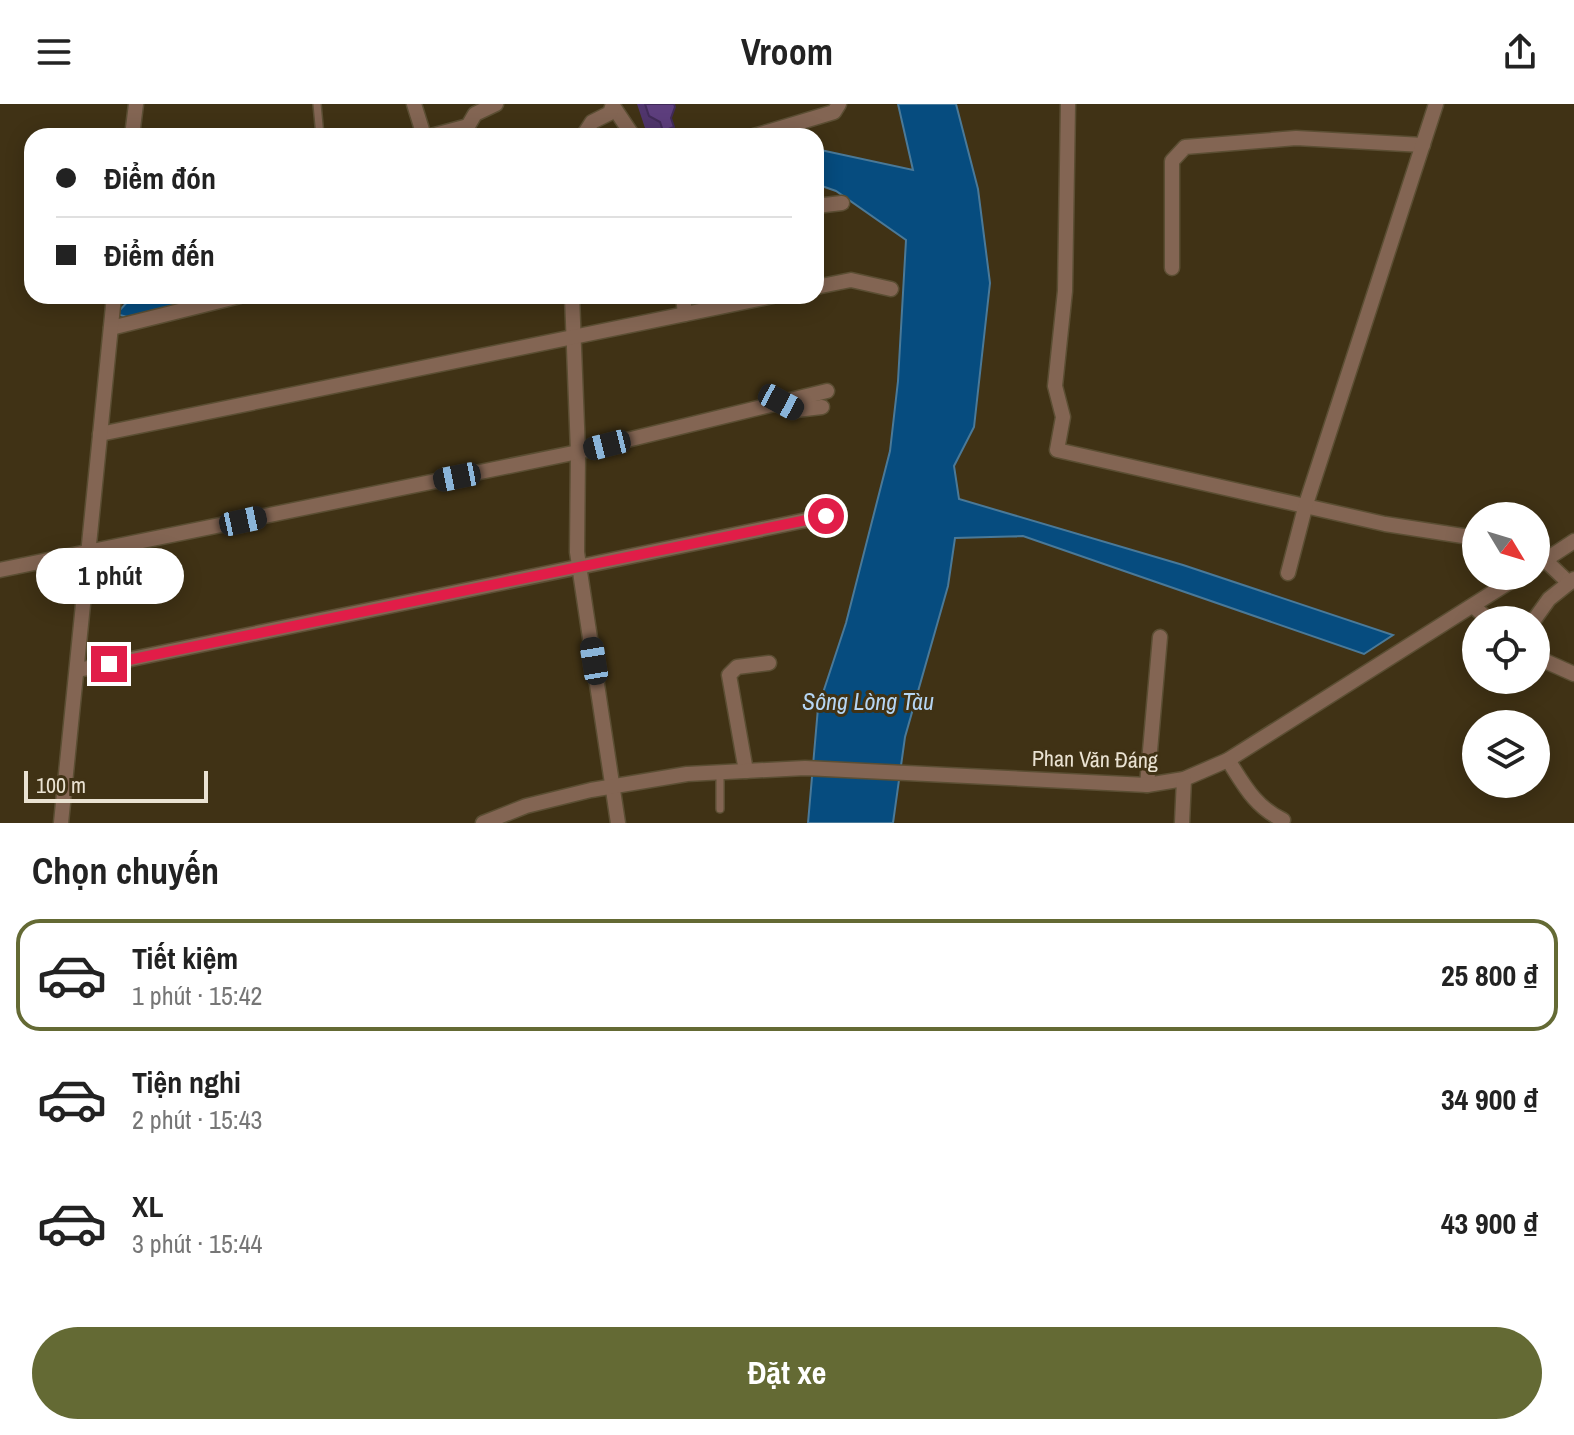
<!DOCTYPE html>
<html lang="vi">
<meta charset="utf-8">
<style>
:root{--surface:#fff;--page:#f6f6f6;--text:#222;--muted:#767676;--line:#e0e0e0;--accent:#646a34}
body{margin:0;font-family:"Archivo Narrow",sans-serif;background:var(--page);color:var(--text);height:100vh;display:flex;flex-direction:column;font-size:30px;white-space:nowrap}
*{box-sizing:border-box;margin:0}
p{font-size:26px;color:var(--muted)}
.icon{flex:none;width:44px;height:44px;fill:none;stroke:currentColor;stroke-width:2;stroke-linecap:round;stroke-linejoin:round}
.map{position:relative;height:719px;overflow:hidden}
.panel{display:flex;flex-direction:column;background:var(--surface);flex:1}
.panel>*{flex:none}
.banner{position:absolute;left:24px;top:24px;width:800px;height:176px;border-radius:24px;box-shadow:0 4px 20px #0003;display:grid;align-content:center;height:176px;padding:0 32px;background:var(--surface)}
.needle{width:52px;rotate:128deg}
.fabs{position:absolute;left:1462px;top:398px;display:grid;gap:16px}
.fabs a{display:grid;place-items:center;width:88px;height:88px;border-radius:50%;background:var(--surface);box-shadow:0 4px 20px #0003;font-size:40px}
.scale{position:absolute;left:24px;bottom:20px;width:184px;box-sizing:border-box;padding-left:8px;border:4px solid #eae2d2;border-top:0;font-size:22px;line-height:28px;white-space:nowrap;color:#eae2d2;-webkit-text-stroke:6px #403215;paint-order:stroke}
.end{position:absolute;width:36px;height:36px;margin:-18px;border:10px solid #e11d48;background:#fff;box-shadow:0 0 0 4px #fff}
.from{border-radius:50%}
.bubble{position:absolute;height:56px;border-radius:28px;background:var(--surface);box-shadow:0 4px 20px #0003;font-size:26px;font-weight:700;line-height:56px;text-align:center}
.car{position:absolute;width:24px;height:48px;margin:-24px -12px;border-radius:10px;box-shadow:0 0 6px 2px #0007;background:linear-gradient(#222 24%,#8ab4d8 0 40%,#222 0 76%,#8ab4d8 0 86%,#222 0)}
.banner b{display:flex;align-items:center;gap:28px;height:76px;font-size:30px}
.banner b+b{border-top:2px solid var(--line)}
.banner i{width:20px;height:20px;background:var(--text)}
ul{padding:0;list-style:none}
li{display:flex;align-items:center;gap:24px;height:112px;margin:0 16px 12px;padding:0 16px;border:4px solid transparent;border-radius:24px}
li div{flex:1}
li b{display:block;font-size:30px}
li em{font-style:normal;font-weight:700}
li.active{border-color:var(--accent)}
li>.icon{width:72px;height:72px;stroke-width:1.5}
h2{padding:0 32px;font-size:36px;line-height:96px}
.button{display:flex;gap:16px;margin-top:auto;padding:16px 32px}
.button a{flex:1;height:92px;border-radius:48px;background:var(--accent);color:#fff;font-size:32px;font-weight:700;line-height:92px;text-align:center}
header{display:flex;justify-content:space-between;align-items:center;height:104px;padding:0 32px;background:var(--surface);font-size:36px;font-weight:700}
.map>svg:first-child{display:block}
.water{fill:#064c7f;stroke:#4a7998;stroke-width:2}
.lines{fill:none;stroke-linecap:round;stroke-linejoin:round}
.service-casing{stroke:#5b4e33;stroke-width:10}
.minor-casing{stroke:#5b4e33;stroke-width:17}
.service{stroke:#836553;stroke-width:7}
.minor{stroke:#836553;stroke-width:14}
.wall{fill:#50356c}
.shaded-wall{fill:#412b58}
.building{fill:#5d3e7d;stroke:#412b58;stroke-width:2}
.route{stroke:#e11d48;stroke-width:10}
.labels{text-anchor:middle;stroke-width:6;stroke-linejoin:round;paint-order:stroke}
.street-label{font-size:22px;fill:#eae2d2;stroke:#403215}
.water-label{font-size:24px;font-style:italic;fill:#b5d5f3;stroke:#403215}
</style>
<header><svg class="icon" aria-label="menu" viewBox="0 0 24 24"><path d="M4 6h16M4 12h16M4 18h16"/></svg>Vroom<svg class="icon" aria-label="share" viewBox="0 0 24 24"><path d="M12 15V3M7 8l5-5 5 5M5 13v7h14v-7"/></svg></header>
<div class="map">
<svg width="1574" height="719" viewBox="0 0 1574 719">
<rect width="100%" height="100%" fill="#403215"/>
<g class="water">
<polygon points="898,0 956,0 978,85 990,179 974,323 954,362 959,395 1183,461 1393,531 1364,550 1023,432 955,434 948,482 905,633 893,719 808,719 818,604 846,519 890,347 898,277 906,136 836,87 816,80 816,45 913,66"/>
<polygon points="133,192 228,192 131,214 116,210"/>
</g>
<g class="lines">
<defs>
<g id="service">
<polyline points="317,0 320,32"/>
<polyline points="720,705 720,670"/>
</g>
<g id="minor">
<polyline points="414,0 424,32"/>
<polyline points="1068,0 1065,187 1055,282 1063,313 1057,346 1385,420 1476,434"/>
<polyline points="613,2 633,32"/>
<polyline points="132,32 136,0"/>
<polyline points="431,32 468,22 475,10 496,0"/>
<polyline points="583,32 592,18 610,9 613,0"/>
<polyline points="754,32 834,8 839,0"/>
<polyline points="816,102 842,99"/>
<polyline points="1172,164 1172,57 1185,43 1296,34 1423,41"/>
<polyline points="816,183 851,176 891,185"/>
<polyline points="572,192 578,348 577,448 618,719"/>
<polyline points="683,192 685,210"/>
<polyline points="111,224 240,192"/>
<polyline points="781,298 796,306 822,303"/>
<polyline points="100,330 773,192"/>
<polyline points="1536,453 1545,456 1569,479"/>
<polyline points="1536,462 1574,437"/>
<polyline points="0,466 578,348 827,287"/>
<polyline points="1288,469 1306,400 1436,0"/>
<polyline points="1473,502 1489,516"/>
<polyline points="1534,516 1549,495 1574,475"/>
<polyline points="1536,553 1574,570"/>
<polyline points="78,566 826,412"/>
<path d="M1228 656C1244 681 1255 703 1283 716"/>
<polyline points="746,667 729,571 737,563 769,559"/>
<polyline points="1147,681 1160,533"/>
<polyline points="61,719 114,192"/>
<polyline points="483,719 526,702 591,686 687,670 805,664 1147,681 1184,675 1228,656 1519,472"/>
<polyline points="1182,719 1184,675"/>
</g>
</defs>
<use href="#service" class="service-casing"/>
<use href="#minor" class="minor-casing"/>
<use href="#service" class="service"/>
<use href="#minor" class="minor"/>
</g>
<polygon class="wall" points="637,0 674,0 671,14 674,23 671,32 657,32 656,30 645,24"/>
<polygon class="shaded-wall" points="674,23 671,32 661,32 663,27"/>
<polygon class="building" points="645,0 674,0 675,3 671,14 674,23 663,27 660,18 649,12"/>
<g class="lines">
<polyline class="route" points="109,560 826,412"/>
</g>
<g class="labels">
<g class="street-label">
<text transform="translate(1095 655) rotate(1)" y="8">Phan Văn Đáng</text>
</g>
<g class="water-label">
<text x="868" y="606">Sông Lòng Tàu</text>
</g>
</g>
</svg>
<div class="fabs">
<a><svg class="needle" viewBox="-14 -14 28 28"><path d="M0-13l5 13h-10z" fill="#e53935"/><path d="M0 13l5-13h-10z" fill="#767676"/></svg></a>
<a><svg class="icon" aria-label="locate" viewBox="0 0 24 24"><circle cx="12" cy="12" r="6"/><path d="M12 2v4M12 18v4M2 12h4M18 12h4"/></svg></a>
<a><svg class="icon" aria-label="layers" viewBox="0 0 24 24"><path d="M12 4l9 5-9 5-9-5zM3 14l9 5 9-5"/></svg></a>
</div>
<div class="scale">100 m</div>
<i class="end from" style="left:826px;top:412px"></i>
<i class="end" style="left:109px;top:560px"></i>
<div class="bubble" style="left:36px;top:444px;width:148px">1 phút</div>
<i class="car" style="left:781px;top:298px;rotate:118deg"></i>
<i class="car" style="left:607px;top:341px;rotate:256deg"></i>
<i class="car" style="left:457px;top:373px;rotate:259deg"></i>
<i class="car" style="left:243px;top:417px;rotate:78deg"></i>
<i class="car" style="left:594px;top:557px;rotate:351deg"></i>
<div class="banner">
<b><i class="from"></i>Điểm đón</b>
<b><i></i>Điểm đến</b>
</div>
</div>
<section class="panel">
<h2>Chọn chuyến</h2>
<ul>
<li class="active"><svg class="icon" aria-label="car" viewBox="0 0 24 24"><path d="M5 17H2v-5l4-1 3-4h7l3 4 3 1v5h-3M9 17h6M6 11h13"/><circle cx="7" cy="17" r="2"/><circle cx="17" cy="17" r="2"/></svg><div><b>Tiết kiệm</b><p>1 phút · 15:42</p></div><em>25 800 ₫</em></li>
<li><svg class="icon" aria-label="car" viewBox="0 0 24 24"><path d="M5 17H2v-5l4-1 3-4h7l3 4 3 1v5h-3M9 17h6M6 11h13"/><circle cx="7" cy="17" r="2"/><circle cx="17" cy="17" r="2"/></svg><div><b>Tiện nghi</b><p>2 phút · 15:43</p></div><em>34 900 ₫</em></li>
<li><svg class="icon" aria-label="car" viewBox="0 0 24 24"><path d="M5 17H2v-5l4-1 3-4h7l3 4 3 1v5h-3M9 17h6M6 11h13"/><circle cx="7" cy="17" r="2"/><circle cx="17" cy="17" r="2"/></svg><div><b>XL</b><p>3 phút · 15:44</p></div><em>43 900 ₫</em></li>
</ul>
<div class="button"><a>Đặt xe</a></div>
</section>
